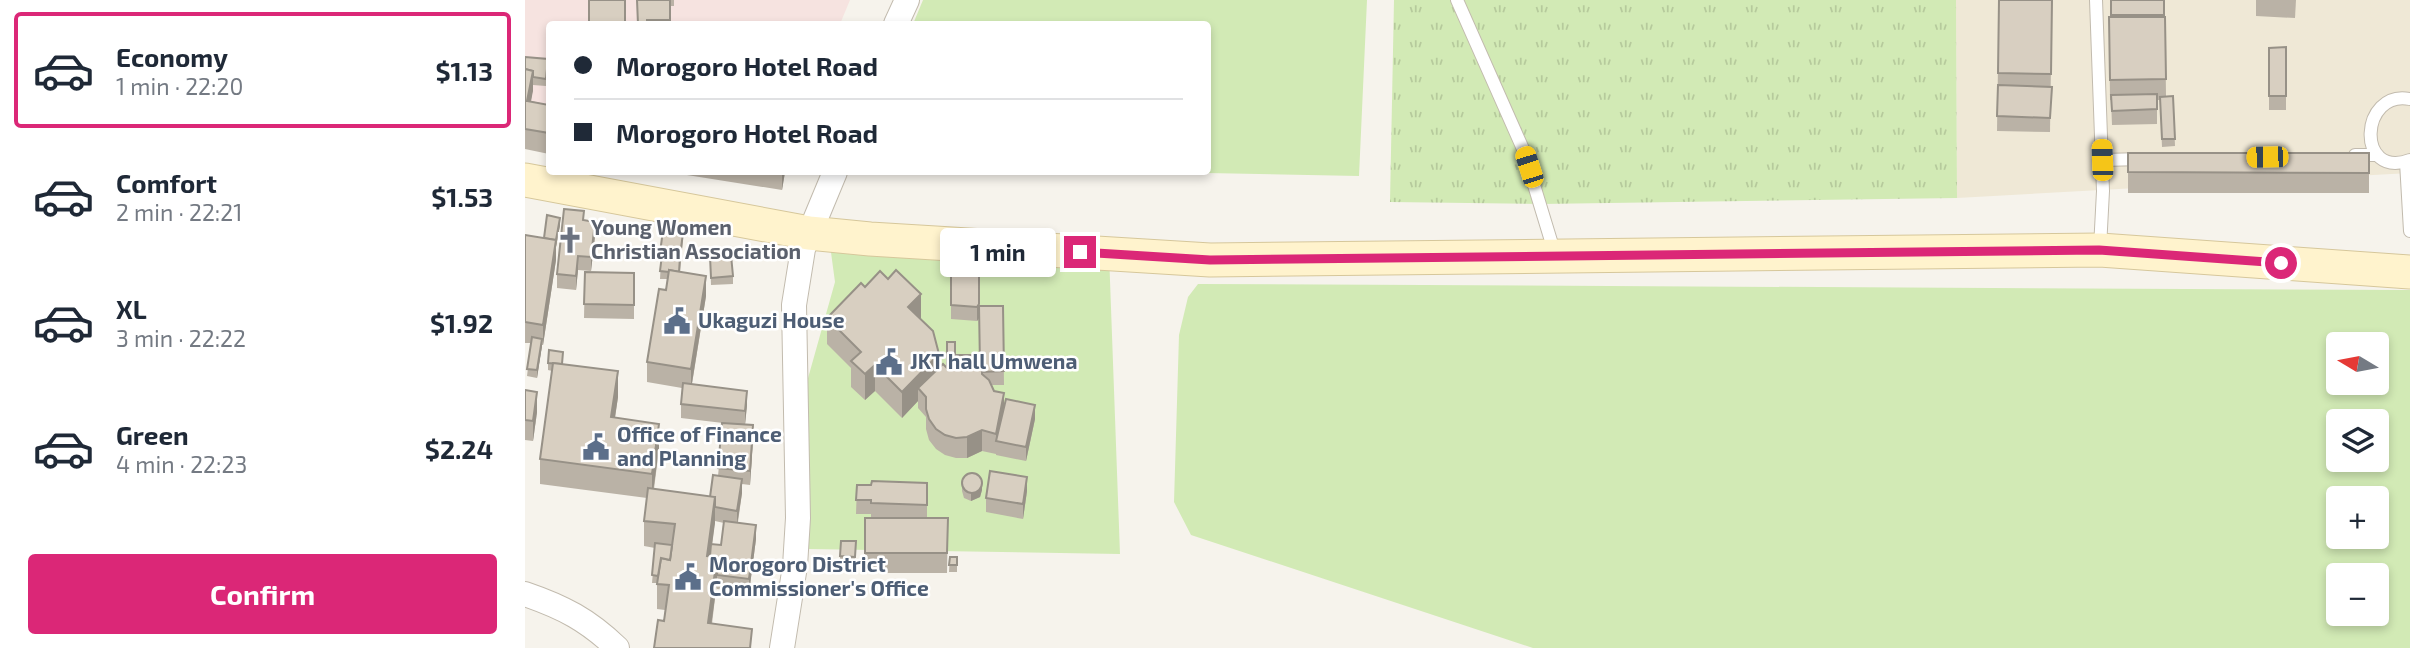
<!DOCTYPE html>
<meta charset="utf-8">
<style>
:root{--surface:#fff;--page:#f6f6f7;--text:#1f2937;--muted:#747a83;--line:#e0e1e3;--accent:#db2777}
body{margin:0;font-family:"Exo 2",sans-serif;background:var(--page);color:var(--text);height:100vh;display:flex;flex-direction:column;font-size:26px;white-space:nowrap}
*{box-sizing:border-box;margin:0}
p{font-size:23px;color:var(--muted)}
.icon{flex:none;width:38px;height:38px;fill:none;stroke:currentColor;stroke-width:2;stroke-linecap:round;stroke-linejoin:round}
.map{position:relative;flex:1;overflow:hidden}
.drawer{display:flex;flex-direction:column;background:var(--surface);width:525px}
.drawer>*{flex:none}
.guide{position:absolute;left:21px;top:21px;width:665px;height:154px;border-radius:7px;box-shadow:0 4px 10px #0003;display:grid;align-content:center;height:154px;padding:0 28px;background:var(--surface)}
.needle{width:46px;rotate:280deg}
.fabs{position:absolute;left:1801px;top:332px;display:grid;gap:14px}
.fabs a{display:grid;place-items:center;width:63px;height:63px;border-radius:7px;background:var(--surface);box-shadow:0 4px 10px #0003;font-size:35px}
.end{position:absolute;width:32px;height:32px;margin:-16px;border:9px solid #db2777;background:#fff;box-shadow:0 0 0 4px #fff}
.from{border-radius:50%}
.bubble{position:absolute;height:49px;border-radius:7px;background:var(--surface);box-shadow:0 4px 10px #0003;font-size:23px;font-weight:700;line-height:49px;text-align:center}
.car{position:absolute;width:21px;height:42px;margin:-21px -10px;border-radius:9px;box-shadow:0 0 5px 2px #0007;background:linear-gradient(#f5c518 24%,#345 0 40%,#f5c518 0 76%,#345 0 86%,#f5c518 0)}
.guide b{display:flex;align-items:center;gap:24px;height:66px;font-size:26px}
.guide b+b{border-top:2px solid var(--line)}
.guide i{width:18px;height:18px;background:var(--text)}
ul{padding:12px 0 0;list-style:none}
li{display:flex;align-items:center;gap:21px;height:116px;margin:0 14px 10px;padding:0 14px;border:4px solid transparent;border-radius:7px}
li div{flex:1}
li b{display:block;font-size:26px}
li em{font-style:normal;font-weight:700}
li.on{border-color:var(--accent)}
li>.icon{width:63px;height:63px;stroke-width:1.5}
.cta{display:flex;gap:14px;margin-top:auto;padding:14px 28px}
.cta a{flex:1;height:80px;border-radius:7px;background:var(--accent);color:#fff;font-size:28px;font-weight:700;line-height:80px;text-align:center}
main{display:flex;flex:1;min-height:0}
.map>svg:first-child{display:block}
.education{fill:#efe8d6}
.medical{fill:#f6e3e0}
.grass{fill:#d2eab5;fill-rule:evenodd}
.park{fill:url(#park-tufts)}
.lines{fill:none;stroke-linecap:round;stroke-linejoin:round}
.lane-casing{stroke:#c2bbae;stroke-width:14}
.street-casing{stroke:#c2bbae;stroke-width:26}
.secondary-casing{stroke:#d6c79b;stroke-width:35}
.lane{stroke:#fff;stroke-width:12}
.street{stroke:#fff;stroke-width:24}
.secondary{stroke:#fff3cd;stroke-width:33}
.wall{fill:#bab2a6;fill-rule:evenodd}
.shaded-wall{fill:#979187}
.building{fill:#d8cfc1;stroke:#979187;stroke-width:2}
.route{stroke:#db2777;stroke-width:9}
.labels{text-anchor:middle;stroke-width:5;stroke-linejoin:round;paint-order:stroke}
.worship-label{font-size:21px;font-weight:bold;fill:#5b616d;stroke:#fff;text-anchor:start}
.service-label{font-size:21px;font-weight:bold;fill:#4e5e75;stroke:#fff;text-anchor:start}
</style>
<main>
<section class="drawer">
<ul>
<li class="on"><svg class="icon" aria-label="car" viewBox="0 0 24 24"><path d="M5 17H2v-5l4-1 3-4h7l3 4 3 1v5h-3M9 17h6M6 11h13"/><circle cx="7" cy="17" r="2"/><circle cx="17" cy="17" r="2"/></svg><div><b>Economy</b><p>1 min · 22:20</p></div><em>$1.13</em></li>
<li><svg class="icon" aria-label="car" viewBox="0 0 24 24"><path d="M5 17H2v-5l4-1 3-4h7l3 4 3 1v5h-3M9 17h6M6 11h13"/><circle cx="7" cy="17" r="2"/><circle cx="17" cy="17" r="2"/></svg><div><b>Comfort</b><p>2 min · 22:21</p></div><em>$1.53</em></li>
<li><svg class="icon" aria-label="car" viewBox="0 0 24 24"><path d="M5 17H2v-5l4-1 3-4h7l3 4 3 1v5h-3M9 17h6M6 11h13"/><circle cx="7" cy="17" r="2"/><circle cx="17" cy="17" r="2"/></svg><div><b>XL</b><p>3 min · 22:22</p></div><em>$1.92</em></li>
<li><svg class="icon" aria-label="car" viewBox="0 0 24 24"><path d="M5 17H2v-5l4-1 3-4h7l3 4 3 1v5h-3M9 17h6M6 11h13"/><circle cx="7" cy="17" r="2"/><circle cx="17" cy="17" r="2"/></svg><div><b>Green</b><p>4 min · 22:23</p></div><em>$2.24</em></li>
</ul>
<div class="cta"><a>Confirm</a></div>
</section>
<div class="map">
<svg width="1885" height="648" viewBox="0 0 1885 648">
<defs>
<pattern id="park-tufts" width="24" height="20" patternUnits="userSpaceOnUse" patternTransform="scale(1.75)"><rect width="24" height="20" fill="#d2eab5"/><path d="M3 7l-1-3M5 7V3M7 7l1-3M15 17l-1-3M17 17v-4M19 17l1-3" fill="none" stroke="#b6ca9c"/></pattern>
</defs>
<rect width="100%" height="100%" fill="#f6f3ec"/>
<polygon class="education" points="1431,0 1885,0 1885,173 1432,198"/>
<polygon class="medical" points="0,0 325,0 315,24 24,24 24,116 0,113"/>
<g class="grass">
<polygon points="398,0 842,0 834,176 630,172 682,172 682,24 388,24"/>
<polygon points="305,245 584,253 595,554 283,549 276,534 262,453 310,282"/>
<path d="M673 284 1885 290V648H1008L666 535 649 502 654 335 663 297ZM1813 345H1852V383H1813ZM1813 422H1852V460H1813ZM1813 499H1852V537H1813ZM1813 576H1852V614H1813Z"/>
</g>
<polygon class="park" points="869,0 1431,0 1432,198 1016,204 865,202"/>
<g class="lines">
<defs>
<g id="lane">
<polyline points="932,0 998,149 1030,254"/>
<polyline points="1571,0 1578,191 1575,248"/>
<path d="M1885 99C1835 89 1830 180 1885 160"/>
<polyline points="1830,155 1851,155"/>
<polyline points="1577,160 1619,159"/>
<polyline points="1881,162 1885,231"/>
</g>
<g id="street">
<polyline points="371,24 382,0"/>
<path d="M0 594C38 607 63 620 92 648"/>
<polyline points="257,648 270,566 273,518 269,305 278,249 310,172"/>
</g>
<polyline id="secondary" points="0,180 284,233 345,239 685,260 1575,250 1885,272"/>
</defs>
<use href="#lane" class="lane-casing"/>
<use href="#street" class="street-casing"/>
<use href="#secondary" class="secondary-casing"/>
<use href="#lane" class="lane"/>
<use href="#street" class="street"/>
<use href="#secondary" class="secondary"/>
</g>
<g class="wall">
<polygon points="64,0 100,24 64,24"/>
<polygon points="112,0 149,0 149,6 145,6 145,24 112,24"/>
<polygon points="1474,0 1527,0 1525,132 1472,131"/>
<polygon points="1586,0 1639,0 1639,17 1640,17 1641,96 1648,96 1650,146 1637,147 1635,100 1632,100 1632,124 1587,125 1586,100 1585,100 1584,17 1586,17"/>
<polygon points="1731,0 1771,0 1770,18 1731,16"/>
<polygon points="1761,47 1761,110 1744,110 1744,48"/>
<polygon points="0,57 23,67 21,86 8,85 6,101 24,105 24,154 0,149"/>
<rect x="1603" y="153" width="241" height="40"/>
<polygon points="143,172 260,172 257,190"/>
<polygon points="59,220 70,236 66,271 53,270 51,290 32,288 32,274"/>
<polygon points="35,225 31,247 31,260 18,345 17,345 12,378 2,376 6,343 0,343 0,235 19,238"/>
<path d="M158 240 155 272 181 296 167 384 222 405 220 424 228 439 225 485 217 484V493L213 522 231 539 224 593 192 589V581L187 624 227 648 139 621 140 610 132 609V583H127L130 548 119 546V521L122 498 15 484V459L27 371 23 370V363L38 364 93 397 90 418 134 449 129 489 185 497 193 476 198 423 156 418V404L157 388 122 382V362L141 290 143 279H135L136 260H135V253ZM190 521 199 523 196 545 187 544Z"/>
<polygon points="185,256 208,276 208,284 186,285"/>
<polygon points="60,272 109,273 109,319 59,318"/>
<polygon points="426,273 454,306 478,306 479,385 466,385 469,391 479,404 510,419 501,461 471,455 471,451 471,454 457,451 442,458 431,458 420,455 411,449 404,440 401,429 401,417 393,408 393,401 377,418 350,391 340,400 326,387 326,368 302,344 302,318 340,287 396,319 414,367 422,368 430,355 455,366 454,319 452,321 426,319"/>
<polygon points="0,390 12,412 8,441 0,440"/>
<polygon points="402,483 402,518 423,518 422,573 340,573 340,518 346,517 346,514 331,514 332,485 346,485"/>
<polygon points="437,484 457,490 455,497 446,501 439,498 437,491"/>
<polygon points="502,491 498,519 461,512 461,498"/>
<polygon points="331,541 330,564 315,564 315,556"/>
<polygon points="425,557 432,557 432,572 424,572"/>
</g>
<g class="shaded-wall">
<polygon points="8,71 8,91 2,121 2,101"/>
<polygon points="257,172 260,172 257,190"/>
<polygon points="35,218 35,225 31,247 31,260 18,345 18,325"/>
<polygon points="70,222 70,236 66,271 66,257"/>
<polygon points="53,256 53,270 51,290 51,276"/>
<polygon points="181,276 181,296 166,389 166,369"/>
<polygon points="396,294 396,320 383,307"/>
<polygon points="454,304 454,318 452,321 452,307"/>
<polygon points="17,339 17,346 12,378 12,370"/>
<polygon points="414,354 414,380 393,388 393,401 377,418 377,392"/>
<polygon points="350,365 350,391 340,400 340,374"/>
<polygon points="93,371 93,397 86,443 86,417"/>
<polygon points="222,391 222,405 220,425 220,411"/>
<polygon points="12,392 12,412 8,441 8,421"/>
<polygon points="479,393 479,413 471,441 471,454 471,434"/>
<polygon points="510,405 510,419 501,461 501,447"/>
<polygon points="134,424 134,449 127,499 127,474"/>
<polygon points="228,425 228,439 225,485 225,471"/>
<polygon points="457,430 457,451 442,458 442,437"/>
<polygon points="502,477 502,491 498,519 498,504"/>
<polygon points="217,479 217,493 212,525 212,511"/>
<polygon points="457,483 457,490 455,497 446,501 446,493"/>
<polygon points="190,497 190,523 182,582 182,556"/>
<polygon points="231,525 231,539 224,593 224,579"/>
<polygon points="192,557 192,583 183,648 183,623"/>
</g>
<g class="building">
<polygon points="64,0 100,0 100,24 90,24 90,22 64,22"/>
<polygon points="112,0 145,0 145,20 122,20 122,24 113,24"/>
<polygon points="1474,0 1527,0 1526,74 1473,73"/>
<rect x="1586" y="0" width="53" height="15"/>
<polygon points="1584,17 1640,17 1641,79 1585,80"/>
<polygon points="1761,47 1761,96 1744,96 1744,48"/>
<polygon points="0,57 23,59 21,79 8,77 8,71 0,69"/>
<polygon points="0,69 8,71 2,101 24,105 24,133 0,129"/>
<polygon points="1473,85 1527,87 1525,118 1472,116"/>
<polygon points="1632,94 1632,109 1587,111 1586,95"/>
<polygon points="1648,96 1650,139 1637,139 1635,97"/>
<polygon points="1603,153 1844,153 1844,173 1603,172"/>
<polygon points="39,209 59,211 58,220 70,222 66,257 53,256 51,276 32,274"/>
<polygon points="22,215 35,218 31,240 19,238"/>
<polygon points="138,230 158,233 155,256 135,253"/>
<polygon points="0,235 31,240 18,325 0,322"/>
<polygon points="137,255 155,257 154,272 144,270 144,272 135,271"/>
<polygon points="206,255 208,276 186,278 185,256"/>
<polygon points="454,258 454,304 452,307 426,305 426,259"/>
<polygon points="144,270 181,276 166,369 122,362 134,289 141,290"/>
<polygon points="371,270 396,294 383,307 408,331 414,354 377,392 350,365 340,374 326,361 336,352 302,318 336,283 340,287 355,271 363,279"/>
<polygon points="60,272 109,273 109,305 59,304"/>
<polygon points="454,306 478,306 479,371 457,372 457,366 455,366"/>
<polygon points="7,337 17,339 12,370 2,369"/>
<polygon points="422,342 430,342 430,355 452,355 452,366 457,366 457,374 464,380 469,391 479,393 471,434 457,430 442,437 431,438 420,435 411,429 404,419 401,409 401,397 393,388 418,364 422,368"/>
<polygon points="24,350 38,352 37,364 23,363"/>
<polygon points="28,363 93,371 86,417 134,424 127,474 15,459"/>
<polygon points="158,383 222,391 220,411 156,404"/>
<polygon points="0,390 12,392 8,421 0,420"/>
<polygon points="481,399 510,405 501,447 471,441"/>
<polygon points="197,423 228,425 225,471 193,468"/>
<polygon points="465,471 502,477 498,504 461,498"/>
<circle cx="447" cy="483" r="10"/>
<polygon points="188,475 217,479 212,511 190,507 190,497 185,497"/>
<polygon points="347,481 402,483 402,505 346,503 346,500 331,500 332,485 346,485"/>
<polygon points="123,488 190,497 182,556 192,557 183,623 227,629 225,648 129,648 133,620 139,621 144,585 132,584 136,558 145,560 150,524 119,521"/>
<polygon points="340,518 423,518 422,553 340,553"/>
<polygon points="199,521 231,525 224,579 192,575 193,567 192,567 192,557 185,556 186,544 196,545"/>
<polygon points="316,541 331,541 330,557 315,556"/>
<polygon points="130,543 147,545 145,560 136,558 133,576 127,575"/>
<polygon points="425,557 432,557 432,565 424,565"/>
</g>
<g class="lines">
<polyline class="route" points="555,252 685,260 1574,250 1756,263"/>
</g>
<defs>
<symbol id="church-bare" viewBox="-9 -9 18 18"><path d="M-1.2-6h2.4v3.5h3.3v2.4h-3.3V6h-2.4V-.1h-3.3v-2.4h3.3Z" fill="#6b7280" stroke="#fff" stroke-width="2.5" paint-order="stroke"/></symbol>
<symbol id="civic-bare" viewBox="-9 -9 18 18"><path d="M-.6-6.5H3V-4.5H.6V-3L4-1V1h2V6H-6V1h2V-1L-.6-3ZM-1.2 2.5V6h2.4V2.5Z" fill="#5c6f8a" stroke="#fff" stroke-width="2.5" paint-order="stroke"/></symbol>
</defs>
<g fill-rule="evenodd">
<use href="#church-bare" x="26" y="221" width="38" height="38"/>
<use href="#civic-bare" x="133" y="302" width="38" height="38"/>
<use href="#civic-bare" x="345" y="343" width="38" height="38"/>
<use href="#civic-bare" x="52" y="428" width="38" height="38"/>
<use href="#civic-bare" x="144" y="558" width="38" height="38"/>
</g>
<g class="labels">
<g class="worship-label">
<text x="66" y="235">Young Women<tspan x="66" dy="24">Christian Association</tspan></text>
</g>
<g class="service-label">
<text x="173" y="328">Ukaguzi House</text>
<text x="385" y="369">JKT hall Umwena</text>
<text x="92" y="442">Office of Finance<tspan x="92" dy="24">and Planning</tspan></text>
<text x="184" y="572">Morogoro District<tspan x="184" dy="24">Commissioner's Office</tspan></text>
</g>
</g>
</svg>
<div class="fabs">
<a><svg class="needle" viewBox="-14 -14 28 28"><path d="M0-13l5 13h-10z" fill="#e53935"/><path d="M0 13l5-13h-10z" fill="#747a83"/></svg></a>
<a><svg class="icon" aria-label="layers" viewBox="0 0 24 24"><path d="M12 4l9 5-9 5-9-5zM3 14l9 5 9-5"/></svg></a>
<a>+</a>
<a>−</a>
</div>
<i class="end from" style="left:1756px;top:263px"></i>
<i class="end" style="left:555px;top:252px"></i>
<div class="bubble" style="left:415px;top:228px;width:116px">1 min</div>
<i class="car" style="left:1742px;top:157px;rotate:269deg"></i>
<i class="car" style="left:1577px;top:160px;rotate:358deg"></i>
<i class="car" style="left:1004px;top:167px;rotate:342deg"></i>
<div class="guide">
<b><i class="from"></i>Morogoro Hotel Road</b>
<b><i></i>Morogoro Hotel Road</b>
</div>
</div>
</main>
